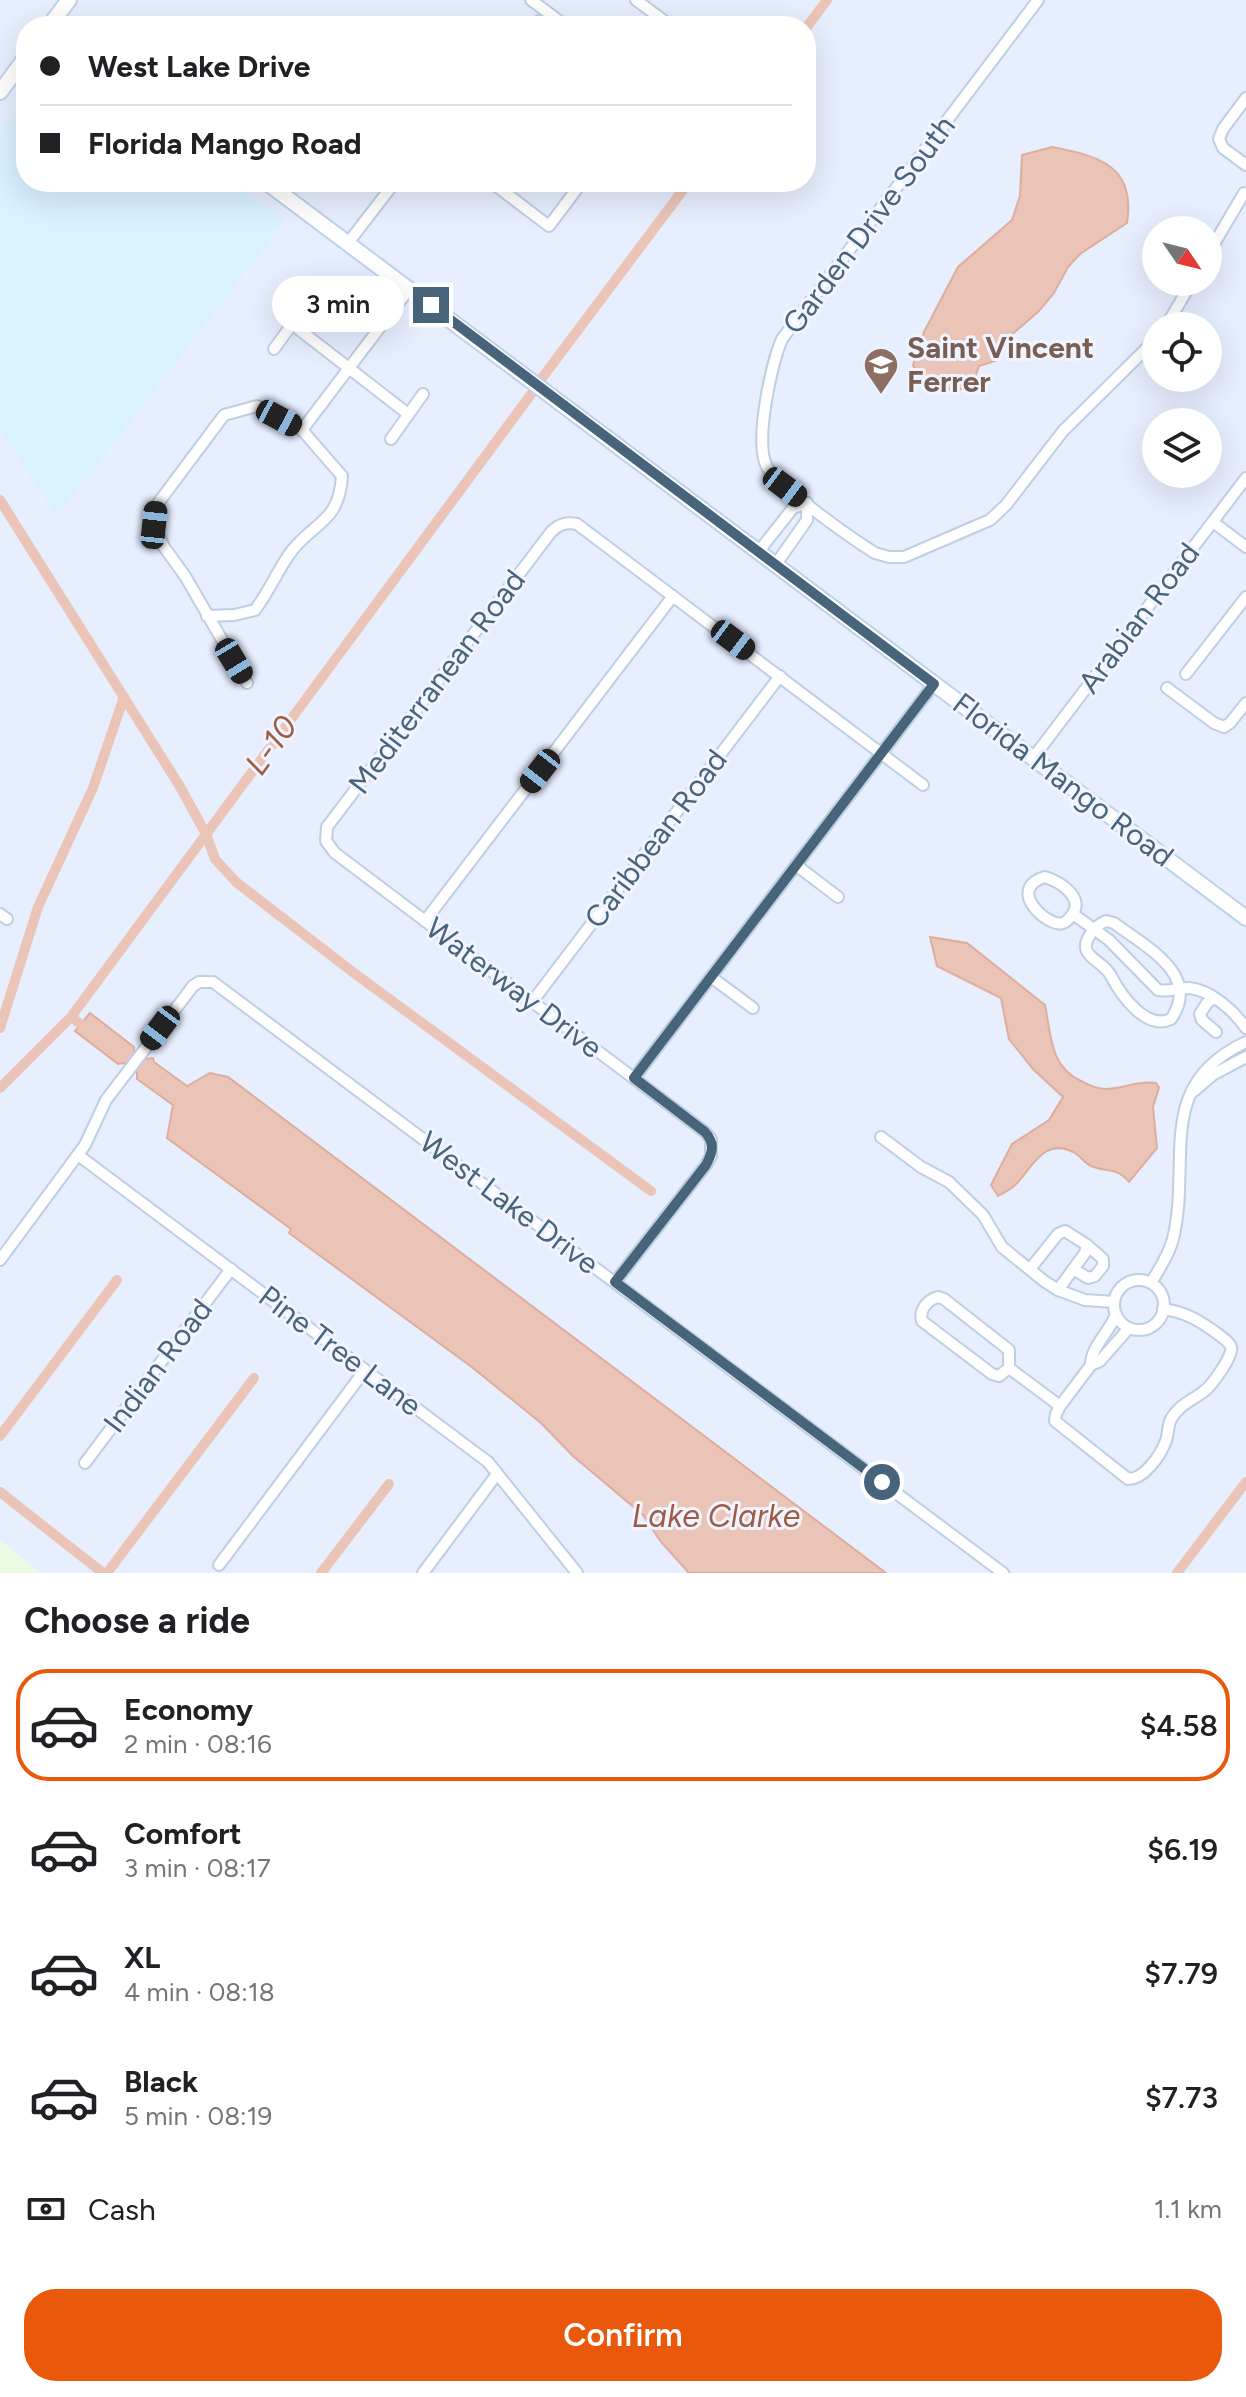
<!DOCTYPE html>
<meta charset="utf-8">
<style>
:root{--surface:#fff;--page:#f2f2f2;--text:#202124;--muted:#757577;--line:#e0e0e0;--accent:#ea580c}
body{margin:0;font-family:Figtree,sans-serif;background:var(--page);color:var(--text);height:100vh;display:flex;flex-direction:column;font-size:30px;white-space:nowrap}
*{box-sizing:border-box;margin:0}
p{font-size:26px;color:var(--muted)}
.icon{flex:none;width:44px;height:44px;fill:none;stroke:currentColor;stroke-width:2;stroke-linecap:round;stroke-linejoin:round}
.map{position:relative;height:1573px;overflow:hidden}
.details{display:flex;flex-direction:column;background:var(--surface);flex:1}
.details>*{flex:none}
.guide{position:absolute;left:16px;top:16px;width:800px;height:176px;border-radius:32px;box-shadow:0 8px 32px #0002;display:grid;align-content:center;height:176px;padding:0 24px;background:var(--surface)}
.needle{width:52px;rotate:125deg}
.tools{position:absolute;left:1142px;top:216px;display:grid;gap:16px}
.tools a{display:grid;place-items:center;width:80px;height:80px;border-radius:50%;background:var(--surface);box-shadow:0 8px 32px #0002;font-size:40px}
.end{position:absolute;width:36px;height:36px;margin:-18px;border:10px solid #48647b;background:#fff;box-shadow:0 0 0 4px #fff}
.from{border-radius:50%}
.bubble{position:absolute;height:56px;border-radius:28px;background:var(--surface);box-shadow:0 8px 32px #0002;font-size:26px;font-weight:600;line-height:56px;text-align:center}
.car{position:absolute;width:24px;height:48px;margin:-24px -12px;border-radius:10px;box-shadow:0 0 6px 2px #0007;background:linear-gradient(#222 24%,#8ab4d8 0 40%,#222 0 76%,#8ab4d8 0 86%,#222 0)}
.guide b{display:flex;align-items:center;gap:28px;height:76px;font-size:30px}
.guide b+b{border-top:2px solid var(--line)}
.guide i{width:20px;height:20px;background:var(--text)}
ul{padding:0;list-style:none}
li{display:flex;align-items:center;gap:24px;height:112px;margin:0 16px 12px;padding:0 8px;border:4px solid transparent;border-radius:32px}
li div{flex:1}
li b{display:block;font-size:30px}
li em{font-style:normal;font-weight:600}
li.on{border-color:var(--accent)}
li>.icon{width:72px;height:72px;stroke-width:1.5}
h2{padding:0 24px;font-size:36px;line-height:96px}
.pay{display:flex;align-items:center;gap:20px;height:88px;padding:0 24px;font-size:30px}
.pay p{margin-inline-start:auto}
.button{display:flex;gap:16px;margin-top:auto;padding:16px 24px}
.button a{flex:1;height:92px;border-radius:32px;background:var(--accent);color:#fff;font-size:32px;font-weight:600;line-height:92px;text-align:center}
.map>svg:first-child{display:block}
.commercial{fill:#daf1ff}
.education{fill:#eafbe3}
.water{fill:#ebc4b8;stroke:#dead9d;stroke-width:2}
.lines{fill:none;stroke-linecap:round;stroke-linejoin:round}
.canal{stroke:#ebc4b8;stroke-width:10}
.street-casing{stroke:#becee3;stroke-width:14}
.secondary-casing{stroke:#bed2ea;stroke-width:18}
.street{stroke:#fff;stroke-width:10}
.secondary{stroke:#fff;stroke-width:14}
.route{stroke:#48647b;stroke-width:10}
.labels{text-anchor:middle;stroke-width:6;stroke-linejoin:round;paint-order:stroke}
.street-label{font-size:30px;fill:#48647b;stroke:#eff4ff}
.education-label{font-size:30px;font-weight:bold;fill:#785e54;stroke:#eff4ff;text-anchor:start}
.water-label{font-size:32px;font-style:italic;fill:#a05b44;stroke:#eff4ff}
</style>
<div class="map">
<svg width="1246" height="1573" viewBox="0 0 1246 1573">
<rect width="100%" height="100%" fill="#e7eefe"/>
<polygon class="commercial" points="26,98 26,182 233,182 285,221 56,517 0,429 0,133"/>
<polygon class="education" points="0,1540 40,1573 0,1573"/>
<g class="water">
<path d="M1052 147C1099 156 1136 166 1127 223L1080 254 1068 267 1054 293 1038 312 1002 343 997 349 995 361 979 366 973 383 967 389 935 390 918 376 913 365 924 332 958 267 1012 220 1020 196 1022 155Z"/>
<path d="M930 937 967 943 1045 1005C1051 1035 1050 1067 1081 1081 1089 1085 1096 1089 1105 1089 1122 1089 1139 1080 1156 1083L1159 1088 1153 1107 1157 1148 1129 1182C1116 1166 1105 1173 1089 1165 1084 1162 1080 1156 1075 1153 1043 1135 1031 1171 1014 1186 1010 1190 1003 1193 998 1196L991 1185 1012 1144 1049 1120 1063 1097 1033 1069 1009 1039 1001 998 937 966Z"/>
<polygon points="90,1013 134,1047 134,1051 146,1059 153,1058 154,1062 187,1086 210,1073 228,1077 886,1573 689,1573 661,1542 643,1515 573,1456 541,1423 473,1368 289,1233 291,1229 167,1138 173,1105 137,1079 137,1073 125,1063 118,1064 75,1031"/>
</g>
<g class="lines">
<g class="canal">
<polyline points="806,28 827,0"/>
<polyline points="542,378 689,182"/>
<polyline points="0,500 179,785 206,834 215,859 236,882 354,973 651,1191"/>
<polyline points="71,1017 92,1032"/>
<polyline points="0,1028 38,907 93,788 124,697"/>
<polyline points="0,1088 71,1017 532,393"/>
<polyline points="0,1436 117,1280"/>
<polyline points="0,1492 103,1573"/>
<polyline points="107,1573 254,1378"/>
<polyline points="321,1573 389,1484"/>
<polyline points="1177,1573 1246,1482"/>
</g>
<defs>
<g id="street">
<polyline points="531,0 566,26"/>
<polyline points="636,0 671,26"/>
<path d="M1038 0 782 339C771 364 754 443 767 467 777 486 854 540 875 553L889 557H904L990 520 1006 505 1063 431 1156 339"/>
<polyline points="536,26 539,21"/>
<polyline points="1246,98 1223,129 1219,139 1223,148 1246,165"/>
<polyline points="491,182 549,226 582,182"/>
<polyline points="348,243 395,182"/>
<polyline points="1208,254 1244,193"/>
<polyline points="292,324 408,414"/>
<polyline points="1166,326 1192,282"/>
<polyline points="274,349 309,301"/>
<polyline points="302,430 409,289"/>
<polyline points="391,439 423,394"/>
<polyline points="1213,522 1246,547"/>
<polyline points="759,551 793,508 807,503"/>
<polyline points="776,564 807,520 807,503"/>
<path d="M207 616 234 615 255 610C268 593 276 574 288 556 311 522 339 525 342 476L302 430 257 406 224 415 156 506 154 525 164 547 185 576 247 683"/>
<polyline points="1186,674 1246,597"/>
<polyline points="1167,688 1214,723 1224,727 1230,723 1246,703"/>
<polyline points="1033,758 1246,478"/>
<polyline points="796,865 838,897"/>
<path d="M1045 877C1061 882 1085 898 1072 915 1069 919 1067 922 1063 923 1048 928 1005 889 1045 877Z"/>
<polyline points="0,914 7,919"/>
<path d="M1073 914 1109 940 1158 990C1168 992 1178 988 1189 988 1211 990 1234 1011 1246 1028"/>
<polyline points="425,921 673,596"/>
<path d="M1106 921 1114 923C1144 946 1202 974 1171 1019 1146 1031 1121 995 1111 976 1103 959 1073 957 1092 932 1096 927 1099 924 1106 921Z"/>
<polyline points="711,977 753,1008"/>
<polyline points="1214,998 1207,1003 1200,1014 1202,1020 1216,1032"/>
<polyline points="532,1002 780,676"/>
<polyline points="634,1078 934,684"/>
<polyline points="1194,1091 1214,1074 1246,1057"/>
<polyline points="881,1137 921,1167 949,1182 983,1215 1002,1247 1044,1281 1058,1290 1085,1300 1114,1302"/>
<polyline points="78,1155 488,1462 577,1573"/>
<polyline points="0,1260 85,1145 106,1100 193,986 199,982 213,982 1003,1573"/>
<polyline points="1030,1269 1058,1234 1065,1231 1087,1245 1103,1259 1103,1266 1095,1276 1088,1278 1073,1269"/>
<circle cx="1139" cy="1305" r="25"/>
<path d="M615 1282 706 1165 711 1156V1139L705 1132 335 853 326 841 327 827 551 532C559 524 566 522 577 524L923 785"/>
<path d="M1151 1283C1159 1269 1169 1255 1173 1239 1192 1161 1153 1085 1246 1042"/>
<polyline points="1058,1290 1085,1253 1087,1245"/>
<path d="M938 1297 944 1299 1009 1350V1368L999 1376 992 1374 922 1321C919 1310 927 1300 938 1297Z"/>
<path d="M1129 1328 1100 1361 1091 1365 1060 1406 1056 1414 1055 1421 1128 1479C1143 1480 1160 1456 1165 1443 1169 1435 1167 1427 1171 1419 1179 1405 1191 1401 1203 1392 1211 1387 1234 1355 1231 1347 1229 1341 1222 1338 1218 1334 1200 1321 1186 1312 1163 1309"/>
<path d="M1091 1365C1091 1346 1110 1332 1116 1314"/>
<polyline points="1009,1368 1060,1406"/>
<polyline points="85,1463 231,1269"/>
<polyline points="219,1565 365,1370"/>
<polyline points="423,1573 497,1474"/>
</g>
<g id="secondary">
<polyline points="49,26 69,0"/>
<polyline points="0,92 26,57"/>
<polyline points="266,182 1246,918"/>
</g>
</defs>
<use href="#street" class="street-casing"/>
<use href="#secondary" class="secondary-casing"/>
<use href="#street" class="street"/>
<use href="#secondary" class="secondary"/>
</g>
<g class="lines">
<path class="route" d="M431 305 934 684 634 1078 705 1132C715 1143 713 1152 706 1165L615 1282 882 1482"/>
</g>
<defs>
<symbol id="school-pin" viewBox="-11 -11 22 30"><path d="M0 17L-7.5 6A9.5 9.5 0 1 1 7.5 6Z" fill="#8d6e63" stroke="#eff4ff"/><path d="M0-5L7-2L0 1L-7-2ZM-4 1L0 2.5L4 1V4Q0 6-4 4Z" fill="#fff"/></symbol>
</defs>
<g fill-rule="evenodd">
<use href="#school-pin" x="861" y="345" width="40" height="54"/>
</g>
<g class="labels">
<g class="street-label">
<text transform="translate(869 225) rotate(-53)" y="10">Garden Drive South</text>
<text transform="translate(1139 618) rotate(-53)" y="10">Arabian Road</text>
<text transform="translate(437 682) rotate(-53)" y="10">Mediterranean Road</text>
<text transform="translate(1063 780) rotate(37)" y="10">Florida Mango Road</text>
<text transform="translate(656 839) rotate(-53)" y="10">Caribbean Road</text>
<text transform="translate(514 988) rotate(37)" y="10">Waterway Drive</text>
<text transform="translate(509 1203) rotate(37)" y="10">West Lake Drive</text>
<text transform="translate(340 1351) rotate(37)" y="10">Pine Tree Lane</text>
<text transform="translate(158 1366) rotate(-53)" y="10">Indian Road</text>
</g>
<g class="education-label">
<text x="907" y="358">Saint Vincent<tspan x="907" dy="34">Ferrer</tspan></text>
</g>
<g class="water-label">
<text transform="translate(271 745) rotate(-54)" y="11">L-10</text>
<text x="716" y="1527">Lake Clarke</text>
</g>
</g>
</svg>
<div class="tools">
<a><svg class="needle" viewBox="-14 -14 28 28"><path d="M0-13l5 13h-10z" fill="#e53935"/><path d="M0 13l5-13h-10z" fill="#757577"/></svg></a>
<a><svg class="icon" aria-label="locate" viewBox="0 0 24 24"><circle cx="12" cy="12" r="6"/><path d="M12 2v4M12 18v4M2 12h4M18 12h4"/></svg></a>
<a><svg class="icon" aria-label="layers" viewBox="0 0 24 24"><path d="M12 4l9 5-9 5-9-5zM3 14l9 5 9-5"/></svg></a>
</div>
<i class="end from" style="left:882px;top:1482px"></i>
<i class="end" style="left:431px;top:305px"></i>
<div class="bubble" style="left:272px;top:276px;width:132px">3 min</div>
<i class="car" style="left:279px;top:418px;rotate:118deg"></i>
<i class="car" style="left:785px;top:487px;rotate:127deg"></i>
<i class="car" style="left:154px;top:525px;rotate:6deg"></i>
<i class="car" style="left:733px;top:640px;rotate:127deg"></i>
<i class="car" style="left:234px;top:661px;rotate:149deg"></i>
<i class="car" style="left:540px;top:771px;rotate:218deg"></i>
<i class="car" style="left:160px;top:1028px;rotate:217deg"></i>
<div class="guide">
<b><i class="from"></i>West Lake Drive</b>
<b><i></i>Florida Mango Road</b>
</div>
</div>
<section class="details">
<h2>Choose a ride</h2>
<ul>
<li class="on"><svg class="icon" aria-label="car" viewBox="0 0 24 24"><path d="M5 17H2v-5l4-1 3-4h7l3 4 3 1v5h-3M9 17h6M6 11h13"/><circle cx="7" cy="17" r="2"/><circle cx="17" cy="17" r="2"/></svg><div><b>Economy</b><p>2 min · 08:16</p></div><em>$4.58</em></li>
<li><svg class="icon" aria-label="car" viewBox="0 0 24 24"><path d="M5 17H2v-5l4-1 3-4h7l3 4 3 1v5h-3M9 17h6M6 11h13"/><circle cx="7" cy="17" r="2"/><circle cx="17" cy="17" r="2"/></svg><div><b>Comfort</b><p>3 min · 08:17</p></div><em>$6.19</em></li>
<li><svg class="icon" aria-label="car" viewBox="0 0 24 24"><path d="M5 17H2v-5l4-1 3-4h7l3 4 3 1v5h-3M9 17h6M6 11h13"/><circle cx="7" cy="17" r="2"/><circle cx="17" cy="17" r="2"/></svg><div><b>XL</b><p>4 min · 08:18</p></div><em>$7.79</em></li>
<li><svg class="icon" aria-label="car" viewBox="0 0 24 24"><path d="M5 17H2v-5l4-1 3-4h7l3 4 3 1v5h-3M9 17h6M6 11h13"/><circle cx="7" cy="17" r="2"/><circle cx="17" cy="17" r="2"/></svg><div><b>Black</b><p>5 min · 08:19</p></div><em>$7.73</em></li>
</ul>
<div class="pay"><svg class="icon" aria-label="cash" viewBox="0 0 24 24"><path d="M3 7h18v10H3z"/><circle cx="12" cy="12" r="2"/></svg>Cash<p>1.1 km</p></div>
<div class="button"><a>Confirm</a></div>
</section>
